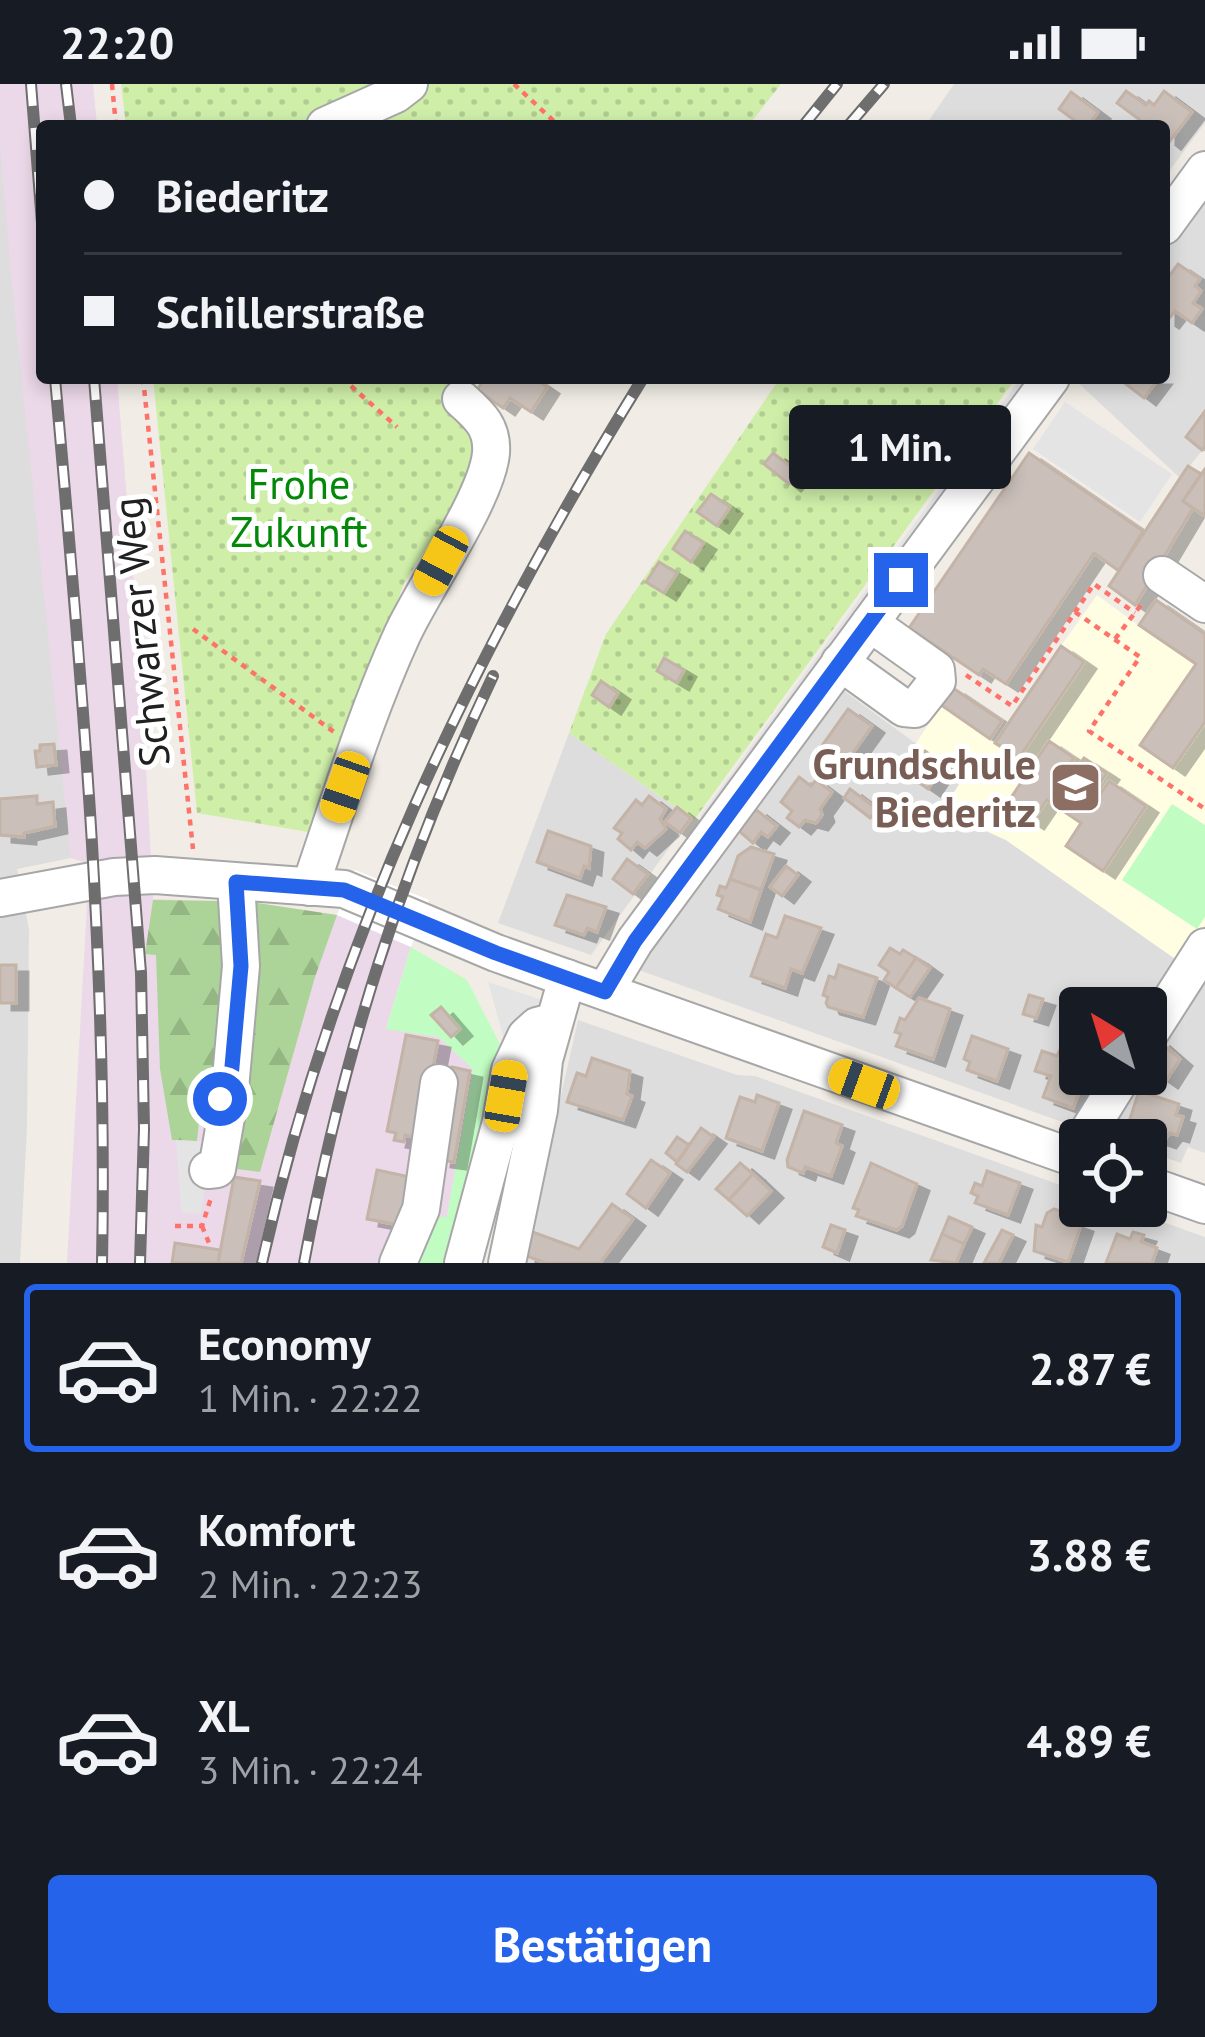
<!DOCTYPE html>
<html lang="de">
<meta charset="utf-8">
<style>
:root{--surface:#171b24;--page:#242831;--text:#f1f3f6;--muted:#9ea1a6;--line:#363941;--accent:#2563eb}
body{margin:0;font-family:"PT Sans",sans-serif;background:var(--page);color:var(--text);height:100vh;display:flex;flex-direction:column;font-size:45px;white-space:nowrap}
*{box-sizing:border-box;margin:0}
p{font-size:39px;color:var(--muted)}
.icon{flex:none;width:66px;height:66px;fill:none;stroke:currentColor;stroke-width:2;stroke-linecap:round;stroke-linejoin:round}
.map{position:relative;height:1179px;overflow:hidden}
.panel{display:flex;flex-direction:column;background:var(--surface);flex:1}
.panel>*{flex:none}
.guide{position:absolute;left:36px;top:36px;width:1134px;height:264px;border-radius:12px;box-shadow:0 6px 18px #0003;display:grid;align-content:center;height:264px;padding:0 48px;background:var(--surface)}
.needle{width:78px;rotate:322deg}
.fabs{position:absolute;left:1059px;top:903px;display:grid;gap:24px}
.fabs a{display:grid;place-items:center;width:108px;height:108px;border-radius:12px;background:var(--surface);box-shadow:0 6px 18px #0003;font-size:60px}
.end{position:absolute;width:54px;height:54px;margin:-27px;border:15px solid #2563eb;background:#fff;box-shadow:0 0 0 6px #fff}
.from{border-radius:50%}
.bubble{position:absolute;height:84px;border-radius:12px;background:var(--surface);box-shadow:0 6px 18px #0003;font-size:39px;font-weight:600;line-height:84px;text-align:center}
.car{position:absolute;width:36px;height:72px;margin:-36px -18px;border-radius:15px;box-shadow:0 0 9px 3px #0007;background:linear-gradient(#f5c518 24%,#345 0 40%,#f5c518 0 76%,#345 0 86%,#f5c518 0)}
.guide b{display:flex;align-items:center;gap:42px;height:114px;font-size:45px}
.guide b+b{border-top:3px solid var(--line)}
.guide i{width:30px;height:30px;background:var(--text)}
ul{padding:21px 0 0;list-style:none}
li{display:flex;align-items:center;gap:36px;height:168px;margin:0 24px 18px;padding:0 24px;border:6px solid transparent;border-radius:12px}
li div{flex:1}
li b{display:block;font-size:45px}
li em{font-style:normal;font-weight:600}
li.on{border-color:var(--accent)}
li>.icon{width:108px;height:108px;stroke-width:1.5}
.action{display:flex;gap:24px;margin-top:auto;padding:24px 48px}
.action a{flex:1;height:138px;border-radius:12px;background:var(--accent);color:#fff;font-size:48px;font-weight:600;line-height:138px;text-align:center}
.status{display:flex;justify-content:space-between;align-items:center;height:84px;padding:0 60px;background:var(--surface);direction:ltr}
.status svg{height:33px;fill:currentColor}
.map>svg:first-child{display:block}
.residential{fill:#dedddd}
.industrial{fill:#ebd8e8}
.education{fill:#fffee2}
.grass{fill:url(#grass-dots)}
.forest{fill:url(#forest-firs)}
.park{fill:#c1fdc3}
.parking{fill:#e4e4e4}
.pier{fill:#fff}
.building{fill:#cabfb9;stroke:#c4b3a7;stroke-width:3;filter:url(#shadow)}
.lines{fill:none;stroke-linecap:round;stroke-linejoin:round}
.minor-casing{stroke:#a7a7a7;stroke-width:40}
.path{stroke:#ff726a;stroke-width:4.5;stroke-dasharray:6 6;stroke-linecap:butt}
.minor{stroke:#fff;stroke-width:36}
.rail-casing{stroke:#6e6e6e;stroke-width:12}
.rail{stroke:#fff;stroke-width:8;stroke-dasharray:22;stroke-linecap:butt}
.route{stroke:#2563eb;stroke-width:15}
.labels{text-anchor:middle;stroke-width:10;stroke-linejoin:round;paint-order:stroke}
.park-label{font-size:42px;fill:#038908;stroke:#fff}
.street-label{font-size:42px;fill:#202020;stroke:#fff}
.education-label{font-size:42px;font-weight:bold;fill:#785e54;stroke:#fff;text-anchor:end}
</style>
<div class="status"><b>22:20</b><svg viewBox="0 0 49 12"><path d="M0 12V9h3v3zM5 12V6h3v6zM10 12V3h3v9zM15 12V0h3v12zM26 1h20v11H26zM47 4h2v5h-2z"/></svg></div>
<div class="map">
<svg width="1205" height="1179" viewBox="0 0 1205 1179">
<defs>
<pattern id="grass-dots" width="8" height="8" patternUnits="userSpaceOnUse" patternTransform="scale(3)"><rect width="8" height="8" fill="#cfefa9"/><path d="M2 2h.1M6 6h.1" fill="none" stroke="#b1cd91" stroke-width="1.8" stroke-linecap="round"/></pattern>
<pattern id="forest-firs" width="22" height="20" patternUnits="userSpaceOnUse" patternTransform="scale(3)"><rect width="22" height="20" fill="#acd498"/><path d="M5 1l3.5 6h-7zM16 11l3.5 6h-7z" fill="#94b683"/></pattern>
<filter id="shadow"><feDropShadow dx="12" dy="7" stdDeviation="0" flood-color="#0004"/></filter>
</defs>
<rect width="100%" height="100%" fill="#f1ede6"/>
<g class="residential">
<polygon points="954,0 1205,0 1205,39 1164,94 1164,42 925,42"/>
<polygon points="0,60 71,774 17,785 29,845 27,1043 20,1179 0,1179"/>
<polygon points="1205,113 1205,363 1180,394 1073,294 1164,294 1164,169"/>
<polygon points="843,606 964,695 943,728 1006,756 1181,879 1146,924 1080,924 1080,990 1112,990 1079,1044 636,885"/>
<polygon points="569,649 691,734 591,871 498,839"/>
<polygon points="1205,882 1205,1069 1188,1063 1181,1079 1146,1067 1146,1056 1116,1056 1103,1051 1135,990 1146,990"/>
<polygon points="578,936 737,991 755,992 1080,1108 1080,1122 1118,1122 1205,1153 1205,1179 523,1179"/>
</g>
<polygon class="industrial" points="0,0 93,0 97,42 42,42 42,294 117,294 141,587 153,815 250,818 337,831 411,863 386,944 439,953 473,985 447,1133 407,1179 67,1179 87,821 84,778 71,774 12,201 0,60"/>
<polygon class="education" points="1097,511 1138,541 1156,516 1205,550 1205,841 1181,879 1006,756 942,727 963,694 915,661 941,621 1019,674 1084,578 1061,562"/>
<g class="grass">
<polygon points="121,0 781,0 748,42 126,42"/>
<polygon points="153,294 480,294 461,323 483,375 404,499 314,749 197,729"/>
<polygon points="780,294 1016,294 694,736 569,649 606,550"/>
</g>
<g class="forest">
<polygon points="153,816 221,817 230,886 223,997 203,996 197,1057 172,1056 160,985 156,871 145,870"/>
<polygon points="250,818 337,831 315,893 260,1088 237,1085 250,984"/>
</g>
<g class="park">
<polygon points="1172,720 1205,741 1205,833 1197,845 1122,796"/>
<polygon points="411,863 467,896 503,966 457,1179 407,1179 426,1132 447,1133 473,985 439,953 386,945"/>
</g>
<g class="parking">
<polygon points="1021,294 1042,294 712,741 700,732"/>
<polygon points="1065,318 1172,390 1140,438 1033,365"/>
<polygon points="488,898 545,917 505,959"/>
<polygon points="176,1056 212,1058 201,1130 181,1129"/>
</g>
<polygon class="pier" points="355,786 429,816 411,863 337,831"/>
<g class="building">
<polygon points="1126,7 1146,21 1149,17 1154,21 1164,7 1192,28 1169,58 1164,54 1164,42 1148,42 1117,19"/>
<polygon points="1071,8 1098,28 1088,42 1082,42 1059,25"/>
<polygon points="1178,180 1200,195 1195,202 1201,207 1193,219 1202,225 1192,239 1175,227 1167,237 1164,235 1164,199"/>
<polygon points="485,294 534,294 547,303 531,328 510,314 503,324 477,306"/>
<polygon points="1118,294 1159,294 1144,314"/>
<polygon points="1205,327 1205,362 1202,366 1186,353"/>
<polygon points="773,369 799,389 789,400 764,380"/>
<polygon points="1029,369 1143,447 1119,487 1094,469 1006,600 983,585 979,591 909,544"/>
<polygon points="1188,382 1201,390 1183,417 1193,424 1135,521 1109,502"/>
<polygon points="1205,385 1205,432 1183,417"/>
<polygon points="711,410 730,423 717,442 697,428"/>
<polygon points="685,447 704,459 691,478 673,465"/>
<polygon points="659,478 677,489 664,509 646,498"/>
<polygon points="1156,516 1205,550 1205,638 1173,684 1140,661 1196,580 1139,541"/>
<polygon points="1061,562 1084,578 1019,674 995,659"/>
<polygon points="664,574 684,586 677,599 657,587"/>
<polygon points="601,597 618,609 609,623 592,611"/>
<polygon points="953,604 1002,637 990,655 941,621"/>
<polygon points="848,625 872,642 843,683 819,666"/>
<polygon points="1049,657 1074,674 1060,696 1066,700 1084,674 1107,689 1089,715 1094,719 1109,697 1146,722 1103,787 1066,762 1081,739 1047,716 1032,738 1006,721"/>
<polygon points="54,660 56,681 37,683 35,667 40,667 40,661"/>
<polygon points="925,667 944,681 928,705 908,691"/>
<polygon points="799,693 811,702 816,696 832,708 820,725 822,731 816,739 805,736 799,743 787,734 792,727 781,718"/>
<polygon points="850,705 877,725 870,734 844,714"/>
<polygon points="37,712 37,720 53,718 55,742 24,749 24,753 0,751 0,715"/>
<polygon points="649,712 666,725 660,735 666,745 645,764 637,758 631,766 618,755 622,749 614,744 636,716 642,721"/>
<polygon points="677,723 691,734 680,749 665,738"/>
<polygon points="755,725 777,742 768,753 761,748 753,759 739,747"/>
<polygon points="548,747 591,762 589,784 584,782 580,794 537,778"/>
<polygon points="751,763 774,770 761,806 730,795 738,772"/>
<polygon points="627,775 648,790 633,810 613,795"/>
<polygon points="786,782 798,791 782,812 770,803"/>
<polygon points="730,795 761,806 750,838 718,825 723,813 717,811 720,802 726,804"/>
<polygon points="567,811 606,823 597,848 587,844 584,851 555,841"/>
<polygon points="785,832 821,844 802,889 791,885 785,904 751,892 766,850 777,854"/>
<polygon points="890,864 900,870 903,866 916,874 896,904 884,896 889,888 879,881"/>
<polygon points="916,874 930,884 910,913 896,904"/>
<rect x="0" y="881" width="16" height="38"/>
<polygon points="839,881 877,894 863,933 828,923 826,919 828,913 823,911 829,892 835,894"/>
<polygon points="1029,911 1043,915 1036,934 1023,930"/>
<polygon points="919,914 950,925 933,975 896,962 901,950 895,948 900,934 905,936"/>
<polygon points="441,923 460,945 451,953 431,931"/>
<polygon points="406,951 438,957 419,1054 405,1051 404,1058 394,1056 396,1049 387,1047"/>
<polygon points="972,952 1008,965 997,997 967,986 970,978 964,975"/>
<polygon points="1072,956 1080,959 1080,990 1086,990 1073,1024 1043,1013 1051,992 1035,987 1042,967 1057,972 1061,964 1068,967"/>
<polygon points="1158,956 1180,975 1166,997 1153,988 1150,994 1144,990 1146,973"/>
<polygon points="592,974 630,987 627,1010 632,1012 623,1036 567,1018 577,989 586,992"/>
<polygon points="452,983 470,987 454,1078 439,1076"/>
<polygon points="1139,1007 1179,1020 1176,1031 1183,1033 1177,1051 1170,1049 1164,1057 1127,1044"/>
<polygon points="757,1011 779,1019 762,1067 726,1054 740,1013 755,1018"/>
<polygon points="804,1027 842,1041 836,1059 842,1062 831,1092 805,1083 803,1089 788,1083 787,1076"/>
<polygon points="701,1044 714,1053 687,1088 676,1080"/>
<polygon points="677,1053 689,1061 677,1078 666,1069"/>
<polygon points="651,1076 670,1089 646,1124 627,1110"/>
<polygon points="740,1079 753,1090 729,1116 716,1105"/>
<polygon points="871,1079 917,1100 902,1142 897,1146 856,1132 859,1126 853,1124"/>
<polygon points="377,1086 414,1094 404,1142 367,1135"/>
<polygon points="987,1087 1020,1099 1008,1131 975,1119 978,1112 971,1109 975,1099 982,1102"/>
<polygon points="753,1090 771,1107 747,1132 729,1116"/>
<polygon points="234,1093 260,1097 241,1179 218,1179"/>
<polygon points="612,1120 633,1135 600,1179 546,1179 524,1171 530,1147 579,1165"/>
<polygon points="1054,1125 1063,1128 1064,1135 1081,1141 1068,1178 1034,1167 1036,1141 1042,1143 1047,1129"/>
<polygon points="949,1133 972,1143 964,1160 942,1150"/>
<polygon points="831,1141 845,1146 837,1169 823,1163"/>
<polygon points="1002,1146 1013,1151 999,1179 984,1179"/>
<polygon points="1133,1148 1144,1151 1141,1158 1157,1164 1152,1179 1106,1179 1117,1150 1130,1155"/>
<polygon points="942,1150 964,1160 956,1179 931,1176"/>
<polygon points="175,1159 220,1166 218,1179 172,1179"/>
</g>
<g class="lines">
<defs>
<g id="minor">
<polyline points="325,42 396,10 409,0"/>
<polyline points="1164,142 1205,86"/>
<polyline points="1162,491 1205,520"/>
<polyline points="840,578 904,624 915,625 937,597 936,586 870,539"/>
<path d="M310 803C339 719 365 632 402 551 423 505 487 414 491 369 493 343 479 331 461 315"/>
<polyline points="0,814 114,793 155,791 344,805 496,869 1080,1076"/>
<polyline points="605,907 635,857 1051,294"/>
<polyline points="1146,955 1205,863"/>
<polyline points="1083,1056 1124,990"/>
<polyline points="208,1086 217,1085 229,1016 241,882 236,798"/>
<polyline points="1146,1100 1205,1121"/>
<polyline points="398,1179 421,1125 439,999"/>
<polyline points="463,1179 501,1038 510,986 526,952 537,942 553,938"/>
<polyline points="507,1179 539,1026 544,976 567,894"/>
</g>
</defs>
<use href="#minor" class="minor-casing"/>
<g class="path">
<polyline points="112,0 116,42"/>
<polyline points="514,0 559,42"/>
<polyline points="143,294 193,765"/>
<polyline points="342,294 397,343"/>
<polyline points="1075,528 1140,573 1089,647 1205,725"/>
<polyline points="193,545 334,648"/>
<polyline points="1115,555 1144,517"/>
<polyline points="966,591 1012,622 1094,500 1135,529"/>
<polyline points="175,1142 202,1142 211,1114"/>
<polyline points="202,1142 211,1164"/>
</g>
<use href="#minor" class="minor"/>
<defs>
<g id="rail">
<polyline points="31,0 42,139"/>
<polyline points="66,0 71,42"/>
<polyline points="803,42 837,0"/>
<polyline points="848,42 884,0"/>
<path d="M55 294C81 589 108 882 102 1179"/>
<polyline points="94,294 141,889 144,1045 140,1179"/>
<path d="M262 1179C334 858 471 573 643 294"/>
<path d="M304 1179C343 969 401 785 493 592"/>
</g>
</defs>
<use href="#rail" class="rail-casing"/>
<use href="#rail" class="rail"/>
</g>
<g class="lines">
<polyline class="route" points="220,1015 229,1016 241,882 236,798 344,806 496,869 605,908 635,857 901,496"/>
</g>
<defs>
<symbol id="school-square" viewBox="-11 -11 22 22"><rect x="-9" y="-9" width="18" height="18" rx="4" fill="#8d6e63" stroke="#fff"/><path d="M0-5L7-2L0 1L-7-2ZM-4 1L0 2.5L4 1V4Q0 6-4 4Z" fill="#fff"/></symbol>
</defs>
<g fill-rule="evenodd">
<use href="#school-square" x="1046" y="674" width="59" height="59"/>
</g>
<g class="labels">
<g class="park-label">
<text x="299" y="415">Frohe<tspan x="299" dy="48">Zukunft</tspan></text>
</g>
<g class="street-label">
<text transform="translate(141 548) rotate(-96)" y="15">Schwarzer Weg</text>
</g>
<g class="education-label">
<text x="1036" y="695">Grundschule<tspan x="1036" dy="48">Biederitz</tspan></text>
</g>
</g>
</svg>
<div class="fabs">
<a><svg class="needle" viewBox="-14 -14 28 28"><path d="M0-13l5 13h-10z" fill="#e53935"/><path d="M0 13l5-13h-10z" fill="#9ea1a6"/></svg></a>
<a><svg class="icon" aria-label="locate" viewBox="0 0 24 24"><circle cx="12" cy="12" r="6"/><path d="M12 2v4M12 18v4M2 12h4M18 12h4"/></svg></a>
</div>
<i class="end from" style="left:220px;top:1015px"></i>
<i class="end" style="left:901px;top:496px"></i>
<div class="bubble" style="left:789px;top:321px;width:222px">1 Min.</div>
<i class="car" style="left:441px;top:477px;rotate:208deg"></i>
<i class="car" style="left:345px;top:703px;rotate:199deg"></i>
<i class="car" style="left:864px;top:1000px;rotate:290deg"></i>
<i class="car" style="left:506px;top:1012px;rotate:10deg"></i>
<div class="guide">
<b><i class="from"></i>Biederitz</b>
<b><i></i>Schillerstraße</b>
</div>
</div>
<section class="panel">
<ul>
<li class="on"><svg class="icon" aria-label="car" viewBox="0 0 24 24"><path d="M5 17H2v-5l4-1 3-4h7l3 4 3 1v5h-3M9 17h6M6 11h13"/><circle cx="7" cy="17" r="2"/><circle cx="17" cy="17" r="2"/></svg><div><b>Economy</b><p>1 Min. · 22:22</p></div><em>2.87 €</em></li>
<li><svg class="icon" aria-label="car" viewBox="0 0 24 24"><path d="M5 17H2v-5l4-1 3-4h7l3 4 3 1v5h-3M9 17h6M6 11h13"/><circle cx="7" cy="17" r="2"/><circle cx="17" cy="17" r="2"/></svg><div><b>Komfort</b><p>2 Min. · 22:23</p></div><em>3.88 €</em></li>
<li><svg class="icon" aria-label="car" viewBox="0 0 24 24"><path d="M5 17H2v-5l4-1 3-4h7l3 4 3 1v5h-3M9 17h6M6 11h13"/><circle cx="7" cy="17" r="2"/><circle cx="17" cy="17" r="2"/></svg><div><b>XL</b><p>3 Min. · 22:24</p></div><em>4.89 €</em></li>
</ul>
<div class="action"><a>Bestätigen</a></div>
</section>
